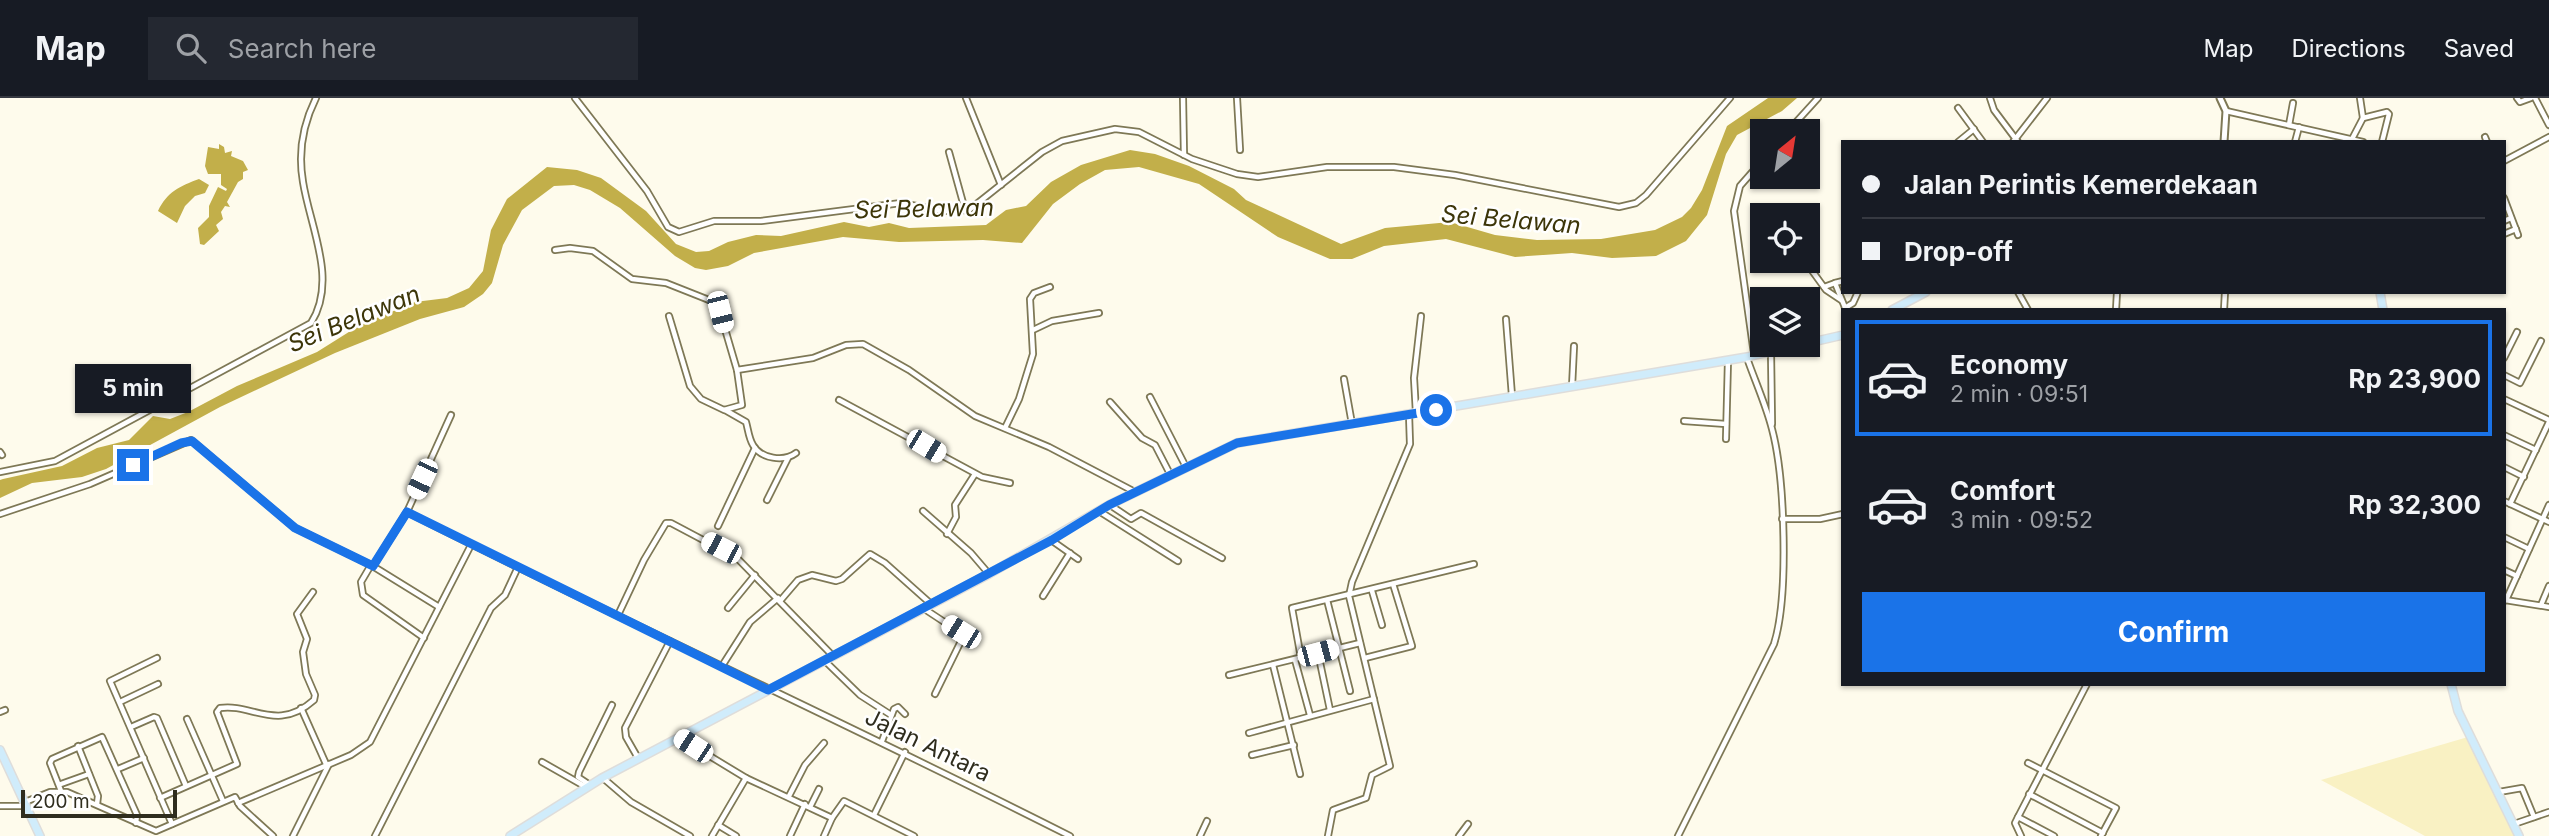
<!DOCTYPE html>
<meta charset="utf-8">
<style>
:root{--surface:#171b24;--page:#242831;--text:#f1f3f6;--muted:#9ea1a6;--line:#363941;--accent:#1a73e8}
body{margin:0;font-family:Inter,sans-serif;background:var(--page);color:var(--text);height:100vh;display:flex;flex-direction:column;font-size:26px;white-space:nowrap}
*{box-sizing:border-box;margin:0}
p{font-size:23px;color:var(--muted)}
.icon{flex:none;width:38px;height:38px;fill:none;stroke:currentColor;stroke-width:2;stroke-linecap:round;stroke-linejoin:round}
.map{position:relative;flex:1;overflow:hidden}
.drawer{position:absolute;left:1841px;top:210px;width:665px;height:378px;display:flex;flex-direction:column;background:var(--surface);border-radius:0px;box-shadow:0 2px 5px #0004}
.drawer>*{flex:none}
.top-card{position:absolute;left:1841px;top:42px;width:665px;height:154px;border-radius:0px;box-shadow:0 2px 5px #0004;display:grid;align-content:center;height:154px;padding:0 21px;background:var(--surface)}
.needle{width:46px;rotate:30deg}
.fabs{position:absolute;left:1750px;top:21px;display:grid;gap:14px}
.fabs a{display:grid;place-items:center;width:70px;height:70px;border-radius:0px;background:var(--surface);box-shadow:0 2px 5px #0004;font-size:35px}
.scale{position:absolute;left:21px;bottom:18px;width:156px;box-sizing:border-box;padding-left:7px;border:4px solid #2f2d1e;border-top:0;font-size:19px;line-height:24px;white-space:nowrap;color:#2f2d1e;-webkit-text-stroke:5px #fff;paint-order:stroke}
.end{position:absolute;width:32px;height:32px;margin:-16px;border:9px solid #1a73e8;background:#fff;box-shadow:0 0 0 4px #fff}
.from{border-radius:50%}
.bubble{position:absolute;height:49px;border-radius:0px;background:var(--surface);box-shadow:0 2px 5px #0004;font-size:23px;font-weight:700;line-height:49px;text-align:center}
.car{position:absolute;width:21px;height:42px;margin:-21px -10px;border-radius:9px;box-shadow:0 0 5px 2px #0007;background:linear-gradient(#fff 24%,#345 0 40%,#fff 0 76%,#345 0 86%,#fff 0)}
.top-card b{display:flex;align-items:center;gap:24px;height:66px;font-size:26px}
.top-card b+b{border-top:2px solid var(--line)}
.top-card i{width:18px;height:18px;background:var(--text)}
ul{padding:12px 0 0;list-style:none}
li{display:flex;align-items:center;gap:21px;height:116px;margin:0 14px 10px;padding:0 7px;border:4px solid transparent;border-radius:0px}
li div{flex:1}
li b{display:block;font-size:26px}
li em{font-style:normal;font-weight:700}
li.selected{border-color:var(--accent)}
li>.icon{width:63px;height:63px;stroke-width:1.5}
.primary-button{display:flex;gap:14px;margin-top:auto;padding:14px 21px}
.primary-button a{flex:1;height:80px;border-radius:0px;background:var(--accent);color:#fff;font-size:28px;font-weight:700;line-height:80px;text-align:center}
header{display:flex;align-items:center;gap:42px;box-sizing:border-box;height:98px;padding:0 35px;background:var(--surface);border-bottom:2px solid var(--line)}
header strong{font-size:33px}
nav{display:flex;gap:38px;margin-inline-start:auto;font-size:24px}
.search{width:490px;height:63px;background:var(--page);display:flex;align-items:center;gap:18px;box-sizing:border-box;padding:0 24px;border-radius:0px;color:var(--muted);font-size:26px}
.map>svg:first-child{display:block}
.built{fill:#f9f1c3}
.water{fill:#c2af4a}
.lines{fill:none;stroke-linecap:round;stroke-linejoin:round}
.minor-casing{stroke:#7e7856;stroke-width:8}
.tertiary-casing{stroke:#7e7856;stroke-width:9}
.primary-casing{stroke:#dedddb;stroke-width:10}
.minor{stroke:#fff;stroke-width:4.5}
.tertiary{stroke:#fff;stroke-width:5}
.primary{stroke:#d0ecfb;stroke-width:7}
.route{stroke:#1a73e8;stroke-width:9}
.labels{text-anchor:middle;stroke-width:5;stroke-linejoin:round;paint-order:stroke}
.street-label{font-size:23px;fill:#2f2d1e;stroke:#fff}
.water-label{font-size:24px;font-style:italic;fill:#3d3609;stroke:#fff}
</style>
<header>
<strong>Map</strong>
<div class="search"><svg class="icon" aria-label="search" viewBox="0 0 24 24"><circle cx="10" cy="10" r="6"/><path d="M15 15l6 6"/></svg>Search here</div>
<nav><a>Map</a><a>Directions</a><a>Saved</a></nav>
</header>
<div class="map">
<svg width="2549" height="738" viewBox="0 0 2549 738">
<rect width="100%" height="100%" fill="#fefbec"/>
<polygon class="built" points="2468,639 2517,738 2425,738 2321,682"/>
<g class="water">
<polygon points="1768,0 1797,0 1782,13 1737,37 1726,56 1707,117 1686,143 1656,158 1612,160 1572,155 1515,159 1446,141 1384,148 1352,161 1330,161 1278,139 1199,86 1139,69 1105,72 1080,86 1053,106 1022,145 983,142 899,144 843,139 754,155 728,168 706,172 695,170 675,158 620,110 590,92 574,87 554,88 522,112 503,147 492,185 483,196 464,209 420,221 335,255 220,309 106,371 82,379 32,385 0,400 0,382 3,381 62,368 97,350 129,342 153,318 170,321 188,314 237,288 317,254 360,227 415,204 447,200 469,190 483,173 491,132 507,101 547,69 577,72 601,80 646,113 676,146 696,154 709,153 728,144 756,137 781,138 844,124 869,129 889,125 909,130 986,127 1006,112 1026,108 1051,84 1081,67 1130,52 1155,56 1189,68 1234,91 1246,102 1341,146 1385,130 1450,124 1495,137 1537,142 1601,141 1655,132 1682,119 1691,110 1702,92 1727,28"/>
<polygon points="219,46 224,49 225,55 232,53 231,58 243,63 248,72 243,74 243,81 238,84 227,104 230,109 225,108 221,114 223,121 216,127 219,133 204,147 200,146 198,130 209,119 209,108 218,89 226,93 227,91 221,87 221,76 208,76 205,68 208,49 219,51"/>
<path d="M199 81 209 87 205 95 195 98 185 108 177 125 158 113C167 94 180 88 199 81Z"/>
</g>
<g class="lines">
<defs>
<g id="minor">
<polyline points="575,0 647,93 668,129 679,134 714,123 761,123 901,105 942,113 969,112 1042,54 1062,43 1115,31 1139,34 1192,61 1237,76 1258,79 1327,69 1394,69 1455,77 1619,109 1636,105 1646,97 1730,0"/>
<polyline points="966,0 1001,87"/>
<polyline points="1183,0 1184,57"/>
<polyline points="1237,0 1240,52"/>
<polyline points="1990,0 1994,12 2018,44"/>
<polyline points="2360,0 2363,20"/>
<polyline points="2517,0 2520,4 2531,0"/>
<polyline points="2535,0 2549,27"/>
<polyline points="1958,10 1983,44"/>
<polyline points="2226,13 2363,44"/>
<polyline points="2289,27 2293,5"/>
<polyline points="1788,33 1818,0"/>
<polyline points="2485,39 2487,44"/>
<polyline points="2352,41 2363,20 2387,14 2389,16 2382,44"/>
<polyline points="1958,44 1974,31"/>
<polyline points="2013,44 2047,0"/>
<polyline points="2295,44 2299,29"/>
<polyline points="949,54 965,112"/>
<polyline points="2504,63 2549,39"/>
<polyline points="2504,100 2518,137"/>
<polyline points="2504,123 2511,120"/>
<polyline points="2504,136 2516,131"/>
<polyline points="555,152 570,150 593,153 632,181 666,185 709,202 720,214 737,272 813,260 846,247 863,246 909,272 975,318 1049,349 1135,394"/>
<polyline points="1805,163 1826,192 1841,202"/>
<polyline points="1835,185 1843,183"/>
<polyline points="1824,189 1835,185 1846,212"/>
<polyline points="2018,194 2028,212"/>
<polyline points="1845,210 1853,205 1858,194"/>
<polyline points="2116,212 2117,194"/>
<polyline points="2224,212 2225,194"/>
<polyline points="669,218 690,288 701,301 724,312 742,307 737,272"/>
<polyline points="1506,221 1512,298"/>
<polyline points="1033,232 1052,223 1099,215"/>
<polyline points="1771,254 1772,326"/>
<polyline points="1754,256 1734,113 1740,88 1762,63"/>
<polyline points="2504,260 2517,234"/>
<polyline points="2504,277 2520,285 2541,243"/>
<polyline points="1344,281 1352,326"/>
<polyline points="1572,289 1574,248"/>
<polyline points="1150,299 1186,369"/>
<polyline points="2504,301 2549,322"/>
<polyline points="839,302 982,379 1010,385"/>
<polyline points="1110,304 1142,340 1155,347 1170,376"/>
<path d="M725 312 746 324C748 331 749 341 753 347 761 361 784 364 796 355"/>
<polyline points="1416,315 1414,280 1421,218"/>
<polyline points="1684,323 1726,326"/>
<polyline points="1005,330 1019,301 1033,256 1030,201 1034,195 1050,189"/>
<polyline points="2504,337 2536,352"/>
<polyline points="1726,341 1728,262"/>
<polyline points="0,354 2,357"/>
<polyline points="2504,369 2524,379"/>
<path d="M0 374 55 363 311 225C338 182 310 129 303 84 298 55 303 26 316 0"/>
<polyline points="767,402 788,360"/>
<polyline points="2504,403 2549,424"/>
<polyline points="2510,406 2549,324"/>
<polyline points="1110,407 1131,421 1141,415 1222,460"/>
<polyline points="923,413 971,455 989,476"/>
<polyline points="1099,413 1178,463"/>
<path d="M407 414C626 525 851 627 1070 738"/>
<polyline points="0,416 90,386 191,342 295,430 371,467 439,509"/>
<polyline points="1782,421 1820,421 1843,416"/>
<polyline points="718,428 755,350"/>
<polyline points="947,436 956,419 955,407 975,376"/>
<polyline points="2504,439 2529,451"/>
<polyline points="1051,442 1078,461"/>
<polyline points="371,467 361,484 363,497 424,540"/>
<polyline points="373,468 407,414 451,317"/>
<polyline points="2504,472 2517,478"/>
<polyline points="1372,493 1382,527"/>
<polyline points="1043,498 1070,455"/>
<polyline points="1327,502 1350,593"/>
<polyline points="2505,502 2549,509"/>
<polyline points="2506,502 2549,407"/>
<polyline points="780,503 798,482 812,477 836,483 842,481 870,456 885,465 931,506"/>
<polyline points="2541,507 2549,488"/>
<polyline points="728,510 755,477"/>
<polyline points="923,510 964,537 935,596"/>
<polyline points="618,517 644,462 666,425 671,425 737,460 833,558"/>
<polyline points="1318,555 1330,612"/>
<polyline points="157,560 110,583 172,726"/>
<polyline points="1301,560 1292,510 1474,466"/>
<polyline points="1365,560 1412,548 1393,486"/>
<polyline points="1295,562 1310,617"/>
<polyline points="825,563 860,597 891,617"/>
<polyline points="1273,567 1300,676"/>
<polyline points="722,568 750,524 778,500"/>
<polyline points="1229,577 1360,545"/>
<polyline points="120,604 158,586"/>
<polyline points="301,610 326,666"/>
<polyline points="0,614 5,612"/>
<polyline points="187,621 223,703"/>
<polyline points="131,629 154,619 157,620 186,688"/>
<polyline points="1249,635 1374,601"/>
<polyline points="680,640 746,680 832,720 844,703 914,738"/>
<polyline points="882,643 894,611 898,609 905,616"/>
<polyline points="78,648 98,698 97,706"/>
<polyline points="1252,657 1294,647"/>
<polyline points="638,660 626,639 625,630 670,543"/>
<polyline points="542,664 586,689"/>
<polyline points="2028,665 2116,710 2101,738"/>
<polyline points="118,671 144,660"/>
<polyline points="603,680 631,704 690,738"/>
<polyline points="61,686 89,676"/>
<polyline points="590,687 578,679 579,674 612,607"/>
<polyline points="61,693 50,665 52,661 102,639 137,717 136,725"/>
<polyline points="2499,694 2522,690 2534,719"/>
<polyline points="2029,696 2103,735"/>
<polyline points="789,698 805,667 824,645"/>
<path d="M160 700 237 666 217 614 220 610C252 605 277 635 314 602L315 597 306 576 303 554 307 541 297 516 313 494"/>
<polyline points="25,704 50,694 67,694 156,733 235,699 240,708 273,738"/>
<polyline points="238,705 351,657 370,644 471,447"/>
<polyline points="0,708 27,708"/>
<polyline points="810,709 819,691"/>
<polyline points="874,717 905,654"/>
<polyline points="2018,719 2015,725 2021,738"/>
<polyline points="2514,726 2549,714"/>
<polyline points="718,727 736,738"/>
<polyline points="293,738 329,666"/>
<polyline points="375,738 491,510 505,497 518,469"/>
<polyline points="712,738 746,680"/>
<polyline points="790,738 805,706"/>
<polyline points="824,738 832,720"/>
<polyline points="1200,738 1207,723"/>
<polyline points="1328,738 1333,712 1366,700 1372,677 1390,668 1349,498 1352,484 1410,346 1409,316"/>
<polyline points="1459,738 1468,726"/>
<path d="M1678 738 1774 546C1789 498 1785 380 1772 331 1766 307 1755 283 1747 260"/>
<polyline points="2054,738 2018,719 2087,586"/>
</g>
<polyline id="tertiary" points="2220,0 2226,13 2224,44"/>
<g id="primary">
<polyline points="2380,194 2383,212"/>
<polyline points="1892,212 1926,194"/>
<polyline points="2451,586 2458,613 2519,738"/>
<polyline points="0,652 40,738"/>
<polyline points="510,738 602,680 989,476 1109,407 1237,345 1747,259 1843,237"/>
</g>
</defs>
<use href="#minor" class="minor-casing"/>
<use href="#tertiary" class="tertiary-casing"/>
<use href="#primary" class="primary-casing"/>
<use href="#minor" class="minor"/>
<use href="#tertiary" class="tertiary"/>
<use href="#primary" class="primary"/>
</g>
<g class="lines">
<polyline class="route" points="133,367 181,345 192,343 295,430 373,468 407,414 768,592 1052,442 1109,407 1237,345 1436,312"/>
</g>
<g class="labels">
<g class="street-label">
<text transform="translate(928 647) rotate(26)" y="8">Jalan Antara</text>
</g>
<g class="water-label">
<text transform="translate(924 111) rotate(-1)" y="8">Sei Belawan</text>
<text transform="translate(1511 122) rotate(5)" y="8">Sei Belawan</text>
<text transform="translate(354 221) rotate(-22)" y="8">Sei Belawan</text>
</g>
</g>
</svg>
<div class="fabs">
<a><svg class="needle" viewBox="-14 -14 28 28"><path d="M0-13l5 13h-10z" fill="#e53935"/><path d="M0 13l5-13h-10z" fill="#9ea1a6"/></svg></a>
<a><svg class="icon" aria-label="locate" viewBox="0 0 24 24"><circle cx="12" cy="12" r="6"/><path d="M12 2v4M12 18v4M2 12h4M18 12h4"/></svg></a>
<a><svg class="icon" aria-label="layers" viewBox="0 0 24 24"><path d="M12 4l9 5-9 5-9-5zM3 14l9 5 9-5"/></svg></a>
</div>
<div class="scale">200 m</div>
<i class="end from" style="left:1436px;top:312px"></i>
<i class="end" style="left:133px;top:367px"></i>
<div class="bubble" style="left:75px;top:266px;width:116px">5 min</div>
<i class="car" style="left:720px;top:214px;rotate:166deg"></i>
<i class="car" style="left:926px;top:348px;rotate:121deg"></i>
<i class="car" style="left:422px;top:381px;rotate:205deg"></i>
<i class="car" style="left:721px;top:450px;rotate:297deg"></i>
<i class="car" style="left:961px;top:534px;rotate:302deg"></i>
<i class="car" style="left:1318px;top:555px;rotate:75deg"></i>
<i class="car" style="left:693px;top:648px;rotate:303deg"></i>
<div class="top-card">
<b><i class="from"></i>Jalan Perintis Kemerdekaan</b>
<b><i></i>Drop-off</b>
</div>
<section class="drawer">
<ul>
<li class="selected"><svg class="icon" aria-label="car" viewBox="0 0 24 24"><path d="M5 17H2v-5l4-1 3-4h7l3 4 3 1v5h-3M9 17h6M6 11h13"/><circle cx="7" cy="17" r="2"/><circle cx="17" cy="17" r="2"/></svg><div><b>Economy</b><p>2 min · 09:51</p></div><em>Rp 23,900</em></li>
<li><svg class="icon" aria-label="car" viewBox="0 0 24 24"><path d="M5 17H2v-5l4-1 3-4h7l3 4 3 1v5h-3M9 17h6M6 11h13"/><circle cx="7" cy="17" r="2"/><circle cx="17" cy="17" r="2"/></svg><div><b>Comfort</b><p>3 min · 09:52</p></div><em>Rp 32,300</em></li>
</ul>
<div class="primary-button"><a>Confirm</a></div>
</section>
</div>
